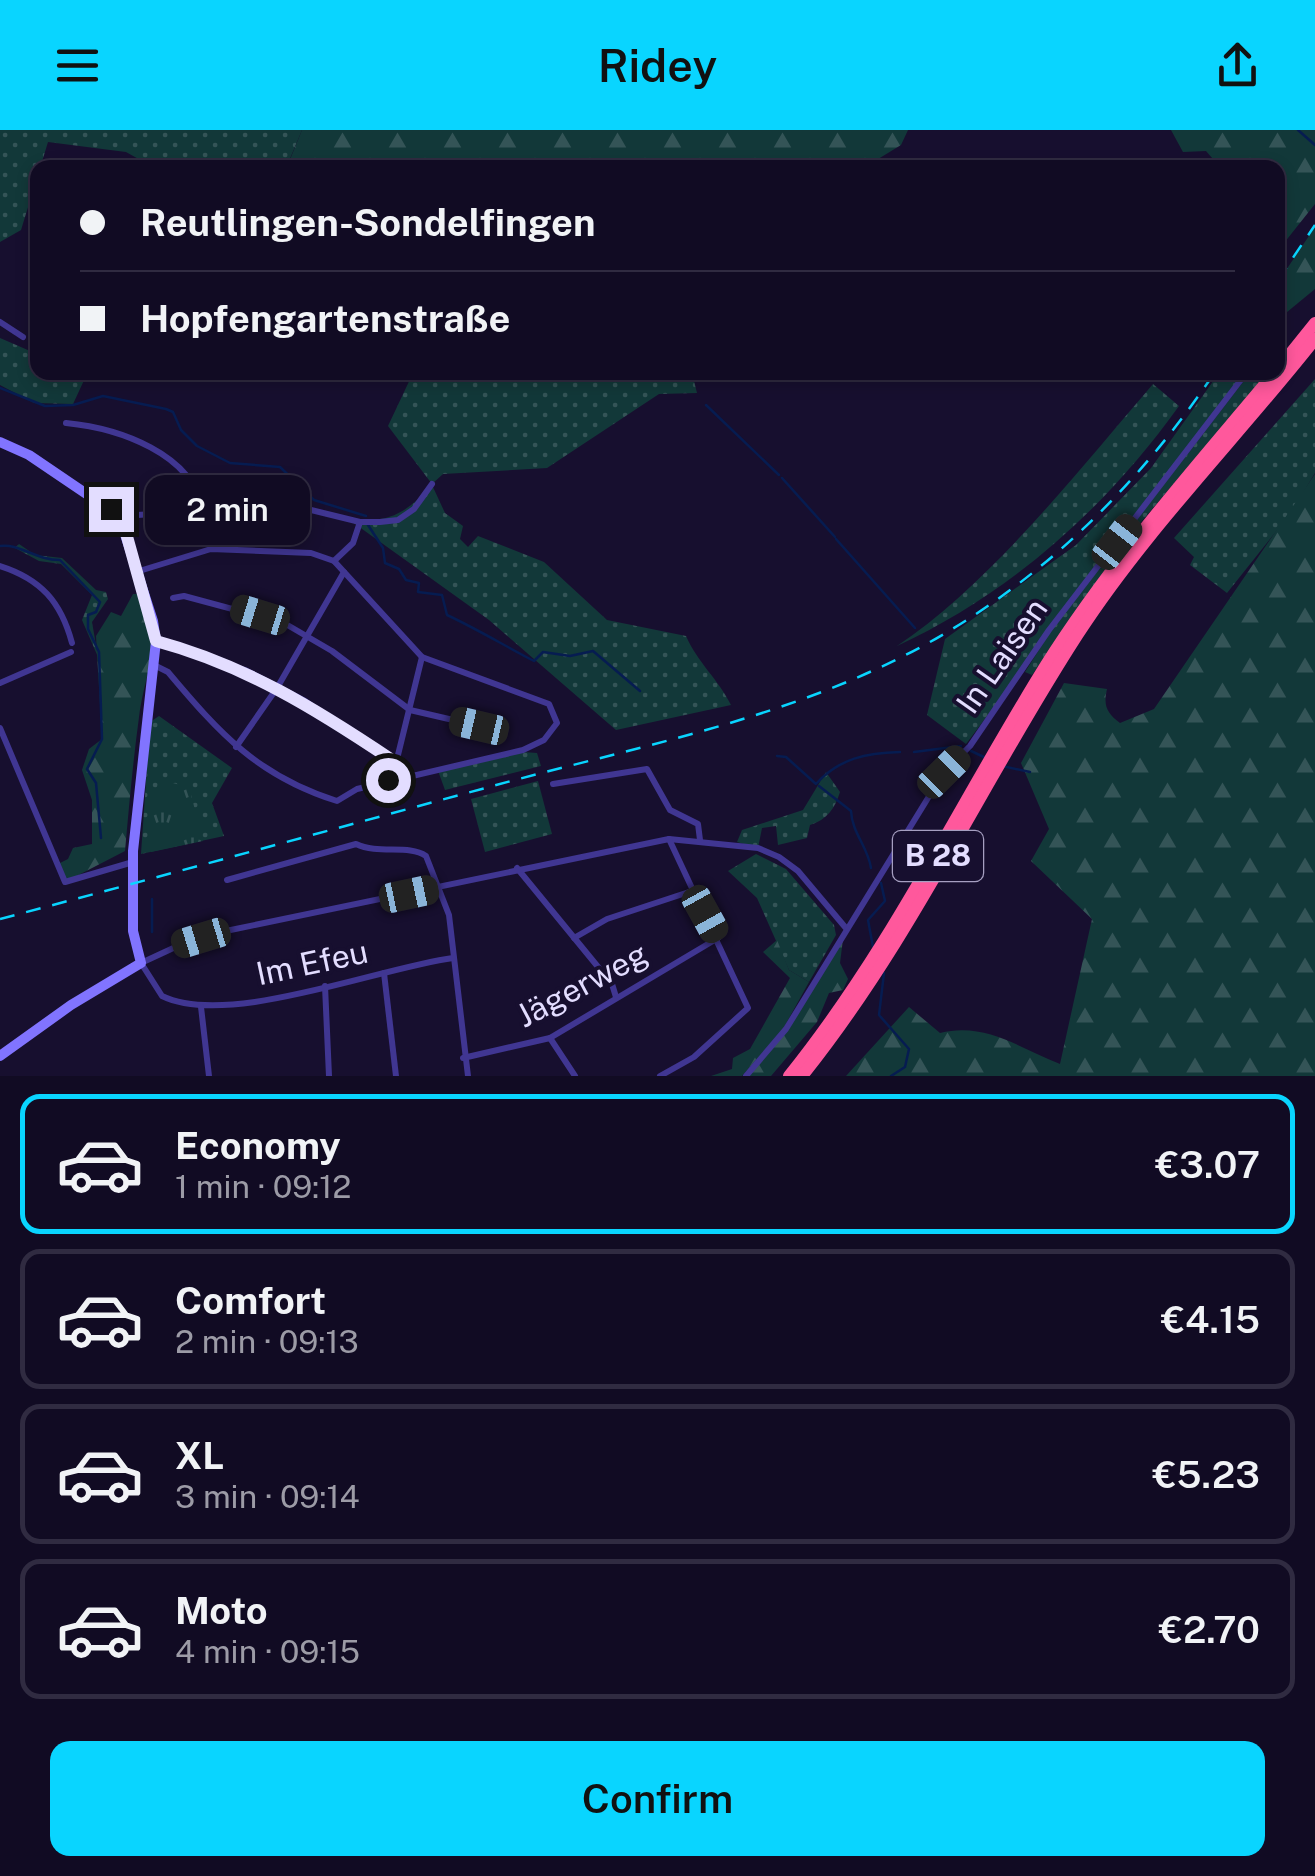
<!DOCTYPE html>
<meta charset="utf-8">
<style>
:root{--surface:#110b23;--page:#1a142b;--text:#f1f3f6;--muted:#9c9ba6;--line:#302b41;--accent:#09d5ff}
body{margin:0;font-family:"Public Sans",sans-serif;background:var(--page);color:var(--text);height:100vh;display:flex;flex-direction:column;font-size:38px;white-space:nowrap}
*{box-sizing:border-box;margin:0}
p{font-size:32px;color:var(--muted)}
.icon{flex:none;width:55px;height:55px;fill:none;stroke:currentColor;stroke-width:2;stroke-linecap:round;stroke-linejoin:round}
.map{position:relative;height:946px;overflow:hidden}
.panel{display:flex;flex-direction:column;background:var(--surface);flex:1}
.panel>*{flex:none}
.hud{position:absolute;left:30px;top:30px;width:1255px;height:220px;border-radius:20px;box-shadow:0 5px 15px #0003,0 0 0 2px var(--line);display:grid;align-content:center;height:220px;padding:0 50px;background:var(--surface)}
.end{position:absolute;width:45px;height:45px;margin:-22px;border:12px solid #e3ddff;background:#111;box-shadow:0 0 0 5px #111}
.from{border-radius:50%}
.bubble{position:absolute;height:70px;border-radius:20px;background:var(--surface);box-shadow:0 5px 15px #0003,0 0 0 2px var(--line);font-size:32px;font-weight:600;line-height:70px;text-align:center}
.car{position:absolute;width:30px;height:60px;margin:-30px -15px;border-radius:12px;box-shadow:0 0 8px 2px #0007;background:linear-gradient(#222 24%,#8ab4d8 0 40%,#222 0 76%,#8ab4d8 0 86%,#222 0)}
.hud b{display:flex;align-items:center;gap:35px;height:95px;font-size:38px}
.hud b+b{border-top:2px solid var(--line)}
.hud i{width:25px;height:25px;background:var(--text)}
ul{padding:18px 0 0;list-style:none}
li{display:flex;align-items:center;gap:30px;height:140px;margin:0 20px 15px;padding:0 30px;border:5px solid var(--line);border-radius:20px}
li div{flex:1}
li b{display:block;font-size:38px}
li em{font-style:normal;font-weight:600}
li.selected{border-color:var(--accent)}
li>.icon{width:90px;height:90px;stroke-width:1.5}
.button{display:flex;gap:20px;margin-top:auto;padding:20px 50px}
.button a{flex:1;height:115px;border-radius:20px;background:var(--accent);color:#111;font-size:40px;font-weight:600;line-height:115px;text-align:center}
header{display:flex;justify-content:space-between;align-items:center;height:130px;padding:0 50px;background:var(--accent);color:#111;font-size:45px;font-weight:600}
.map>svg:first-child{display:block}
.grass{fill:url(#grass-dots)}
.forest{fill:url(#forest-firs)}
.park{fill:url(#park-tufts)}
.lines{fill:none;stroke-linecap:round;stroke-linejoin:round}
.stream{stroke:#061c51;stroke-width:2.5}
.street{stroke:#403692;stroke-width:6}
.secondary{stroke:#8174ff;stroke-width:10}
.highway{stroke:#ff589c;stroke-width:12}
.rail{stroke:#09d5ff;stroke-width:2.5;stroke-dasharray:15 12;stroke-linecap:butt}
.route{stroke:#e3ddff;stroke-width:12}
.labels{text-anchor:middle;stroke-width:8;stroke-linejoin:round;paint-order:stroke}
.shield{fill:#170f2f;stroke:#a69fc1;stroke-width:2.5}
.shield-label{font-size:30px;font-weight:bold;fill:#e3ddff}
.street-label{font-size:32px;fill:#e3ddff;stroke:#170f2f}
</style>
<header><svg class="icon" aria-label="menu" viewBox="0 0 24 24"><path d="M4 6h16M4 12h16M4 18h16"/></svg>Ridey<svg class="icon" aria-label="share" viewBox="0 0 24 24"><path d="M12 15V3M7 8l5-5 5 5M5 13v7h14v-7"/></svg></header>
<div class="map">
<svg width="1315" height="946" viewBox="0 0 1315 946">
<defs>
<pattern id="grass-dots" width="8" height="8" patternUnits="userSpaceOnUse" patternTransform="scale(2.5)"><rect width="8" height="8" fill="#123839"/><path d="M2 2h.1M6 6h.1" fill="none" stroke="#345457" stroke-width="1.8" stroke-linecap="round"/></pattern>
<pattern id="forest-firs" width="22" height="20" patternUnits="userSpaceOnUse" patternTransform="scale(2.5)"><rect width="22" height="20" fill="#123839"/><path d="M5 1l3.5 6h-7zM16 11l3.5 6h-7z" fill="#345457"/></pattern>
<pattern id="park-tufts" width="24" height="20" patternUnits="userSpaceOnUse" patternTransform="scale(2.5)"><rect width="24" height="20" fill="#123839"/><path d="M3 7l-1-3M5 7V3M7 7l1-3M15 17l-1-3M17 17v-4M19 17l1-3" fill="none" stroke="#345457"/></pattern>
</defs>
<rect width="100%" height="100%" fill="#170f2f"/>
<g class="grass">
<polygon points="0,0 302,0 286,38 153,37 126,22 48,12 21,100 0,112"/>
<polygon points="0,208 37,224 38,242 86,246 73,274 34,273 0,255"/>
<polygon points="413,243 692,243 697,263 659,264 547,338 443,344 432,354 388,296"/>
<polygon points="1219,243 1245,243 966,614 927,585 945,509 1076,415 1151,338"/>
<polygon points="1250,243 1268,243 1130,405 1032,545 1025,542 1051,501"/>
<polygon points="1315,249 1315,343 1290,384 1227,463 1190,435 1194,427 1174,408"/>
<path d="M1153 254 1179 276C1106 378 1011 463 897 516 989 455 1080 339 1153 254Z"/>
<path d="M432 355 445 383 463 396 460 409 468 417 478 406 544 432 607 490 686 506C698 533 718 549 731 575L616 600 489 490 344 386C384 397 406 384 432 355Z"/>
<polygon points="19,414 35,425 62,428 96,460 106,462 108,469 92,492 98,527 82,490 92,465 61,434 39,431 15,418"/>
<polygon points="159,586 232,638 212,673 224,706 141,724 150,592"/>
<polygon points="523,622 537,623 541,636 445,660 437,638"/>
<path d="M826 642 840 662C835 678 827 690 810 695L807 708 778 715 776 696 762 698 758 718 737 712 742 700 803 680Z"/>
<polygon points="538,651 552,704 485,722 471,669"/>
<polygon points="756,724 786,739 834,795 836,805 809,852 789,840 757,768 728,741"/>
</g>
<g class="forest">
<polygon points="302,0 908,0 901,15 865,37 287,37"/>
<polygon points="1171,0 1315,0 1315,74 1284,113 1278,105 1278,38 1220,37 1206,21 1183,22"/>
<polygon points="1315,97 1315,159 1281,187 1278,152"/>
<path d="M1315 344V946H846L909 877 940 903C986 892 1019 918 1060 934L1092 789 1031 731 1049 699 1021 633 1064 553 1107 559C1103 576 1107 583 1120 593L1154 579Z"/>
<path d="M133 464H143C163 518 146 536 139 587 133 631 129 676 125 721L65 752 58 734 68 729 73 718 92 714V670L82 640 89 619 102 609 96 506 111 482 121 486Z"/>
<polygon points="843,809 840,833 848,849 843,860 829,863 817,892 771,946 749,946 787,900"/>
<polygon points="777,810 789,840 809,852 783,899 742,946 711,946 732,939 733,928 750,919 790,848 763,822"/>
</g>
<polygon class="park" points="160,650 189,657 203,711 151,722 151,671"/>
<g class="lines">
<g class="stream">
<polyline points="1298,0 1315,15"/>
<polyline points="0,258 45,276 73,275 103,266 166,279 173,282 181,300 197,316 230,333 280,337 314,370 366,386"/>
<polyline points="706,275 779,345"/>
<polyline points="782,348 835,407"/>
<path d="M368 395 383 418 385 433 399 439 406 450 419 453 418 462 442 465 447 485C479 500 503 515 534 531L543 522 570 526 593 521 640 561"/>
<polyline points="836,409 915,498"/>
<path d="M0 416C19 413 35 430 60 430L100 472 96 482 88 485V499L99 522 102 609 87 639 96 653 101 708"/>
<polyline points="971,621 986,628"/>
<polyline points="914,622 961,616"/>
<path d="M777 626 786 627 816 654C839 628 867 623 900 622"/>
<polyline points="1002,636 1030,642"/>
<path d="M819 656 851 681C852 703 868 717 871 738"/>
<polyline points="152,769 152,802"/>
<polyline points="873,817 868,790 885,771 881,753"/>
<polyline points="884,843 879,885 909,919 905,937 891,946"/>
</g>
<g class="street">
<polyline points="0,192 23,207"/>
<polyline points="1278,204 1283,197"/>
<path d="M66 293C117 298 195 323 203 383"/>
<polyline points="119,386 295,376 360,392 380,392 398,390 414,379 432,354"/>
<polyline points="334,431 353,413 360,392"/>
<path d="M0 436C41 449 61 472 72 513"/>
<path d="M136 442 211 419 311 423 334 431 422 527 549 574 557 593 544 610 523 620 357 659 337 671C258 646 220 604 168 542L154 535"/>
<polyline points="173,468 184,466 284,493 332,521 410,580 479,596"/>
<polyline points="157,512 245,540 305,571 408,645"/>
<polyline points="0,553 71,522"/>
<polyline points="0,598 65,752 133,732"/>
<polyline points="236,617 277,558 344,442"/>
<polyline points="396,633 422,527"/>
<polyline points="388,650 391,630"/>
<polyline points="553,654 647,639 670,680 698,694 700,710"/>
<polyline points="517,738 612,854 616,867"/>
<path d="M227 750 356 714C379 725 408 714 426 726L449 785 468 946"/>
<polyline points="574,808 607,789 692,761"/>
<path d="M453 828C378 838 228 898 162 866L141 833 182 814 221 802 669 709 758 718 779 727 798 741 845 797"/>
<polyline points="384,843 396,946"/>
<polyline points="325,856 329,946"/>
<polyline points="201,877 209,946"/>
<polyline points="550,908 575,946"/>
<polyline points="463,928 550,908 718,808"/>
<polyline points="660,946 694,927 748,878 669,709"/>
<polyline points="746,946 786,899 944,642 970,616 1049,500 1247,242"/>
</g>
<polyline class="secondary" points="0,312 29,325 119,386 153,491 156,511 133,721 133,801 141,833 71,875 0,926"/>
<g class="highway">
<polyline points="1278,239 1315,193"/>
<path d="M789 946C892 818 960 673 1046 535 1113 429 1195 338 1275 242"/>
<path d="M802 946C912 809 983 650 1078 504 1147 398 1237 308 1315 209"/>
</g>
<g class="rail">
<polyline points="1278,150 1315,95"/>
<path d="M0 789C163 746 326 701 489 657 616 622 751 596 872 541 1014 478 1129 370 1215 242"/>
</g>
</g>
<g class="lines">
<path class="route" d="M111 379 123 392 156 511C245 535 316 579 392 630L388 650"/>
</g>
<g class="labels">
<rect class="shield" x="893" y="701" width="90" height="50" rx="8"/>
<g class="shield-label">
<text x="938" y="736">B 28</text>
</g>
<g class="street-label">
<text transform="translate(1002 526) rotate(-55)" y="11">In Laisen</text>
<text transform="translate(312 833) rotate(-12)" y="11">Im Efeu</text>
<text transform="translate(582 855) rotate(-28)" y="11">Jägerweg</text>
</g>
</g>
</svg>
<i class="end from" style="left:388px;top:650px"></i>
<i class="end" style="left:111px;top:379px"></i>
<div class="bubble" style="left:145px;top:345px;width:165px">2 min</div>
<i class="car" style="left:1117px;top:412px;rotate:38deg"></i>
<i class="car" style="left:260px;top:485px;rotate:287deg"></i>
<i class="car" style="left:479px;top:596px;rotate:283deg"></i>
<i class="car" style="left:944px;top:642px;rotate:45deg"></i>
<i class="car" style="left:409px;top:764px;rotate:78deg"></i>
<i class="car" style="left:705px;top:784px;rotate:151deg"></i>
<i class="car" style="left:201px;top:808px;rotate:253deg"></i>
<div class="hud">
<b><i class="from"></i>Reutlingen-Sondelfingen</b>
<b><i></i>Hopfengartenstraße</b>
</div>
</div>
<section class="panel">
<ul>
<li class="selected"><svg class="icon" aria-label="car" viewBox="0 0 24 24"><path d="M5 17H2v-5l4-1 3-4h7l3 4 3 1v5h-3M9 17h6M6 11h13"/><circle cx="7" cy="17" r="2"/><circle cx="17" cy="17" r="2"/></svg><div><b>Economy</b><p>1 min · 09:12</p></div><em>€3.07</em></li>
<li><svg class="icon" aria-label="car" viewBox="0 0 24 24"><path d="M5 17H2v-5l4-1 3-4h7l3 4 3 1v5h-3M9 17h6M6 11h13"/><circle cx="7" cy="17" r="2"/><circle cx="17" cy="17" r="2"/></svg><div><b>Comfort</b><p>2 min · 09:13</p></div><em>€4.15</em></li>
<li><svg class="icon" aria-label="car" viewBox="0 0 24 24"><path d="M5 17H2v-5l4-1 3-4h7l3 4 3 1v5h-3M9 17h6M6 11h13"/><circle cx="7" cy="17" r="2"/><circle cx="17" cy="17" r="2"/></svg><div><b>XL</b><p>3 min · 09:14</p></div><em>€5.23</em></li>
<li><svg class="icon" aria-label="car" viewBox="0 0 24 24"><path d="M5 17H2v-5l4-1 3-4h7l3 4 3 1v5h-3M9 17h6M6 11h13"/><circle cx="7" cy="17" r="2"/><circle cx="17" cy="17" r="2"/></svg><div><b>Moto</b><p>4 min · 09:15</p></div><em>€2.70</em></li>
</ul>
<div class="button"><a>Confirm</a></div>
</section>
